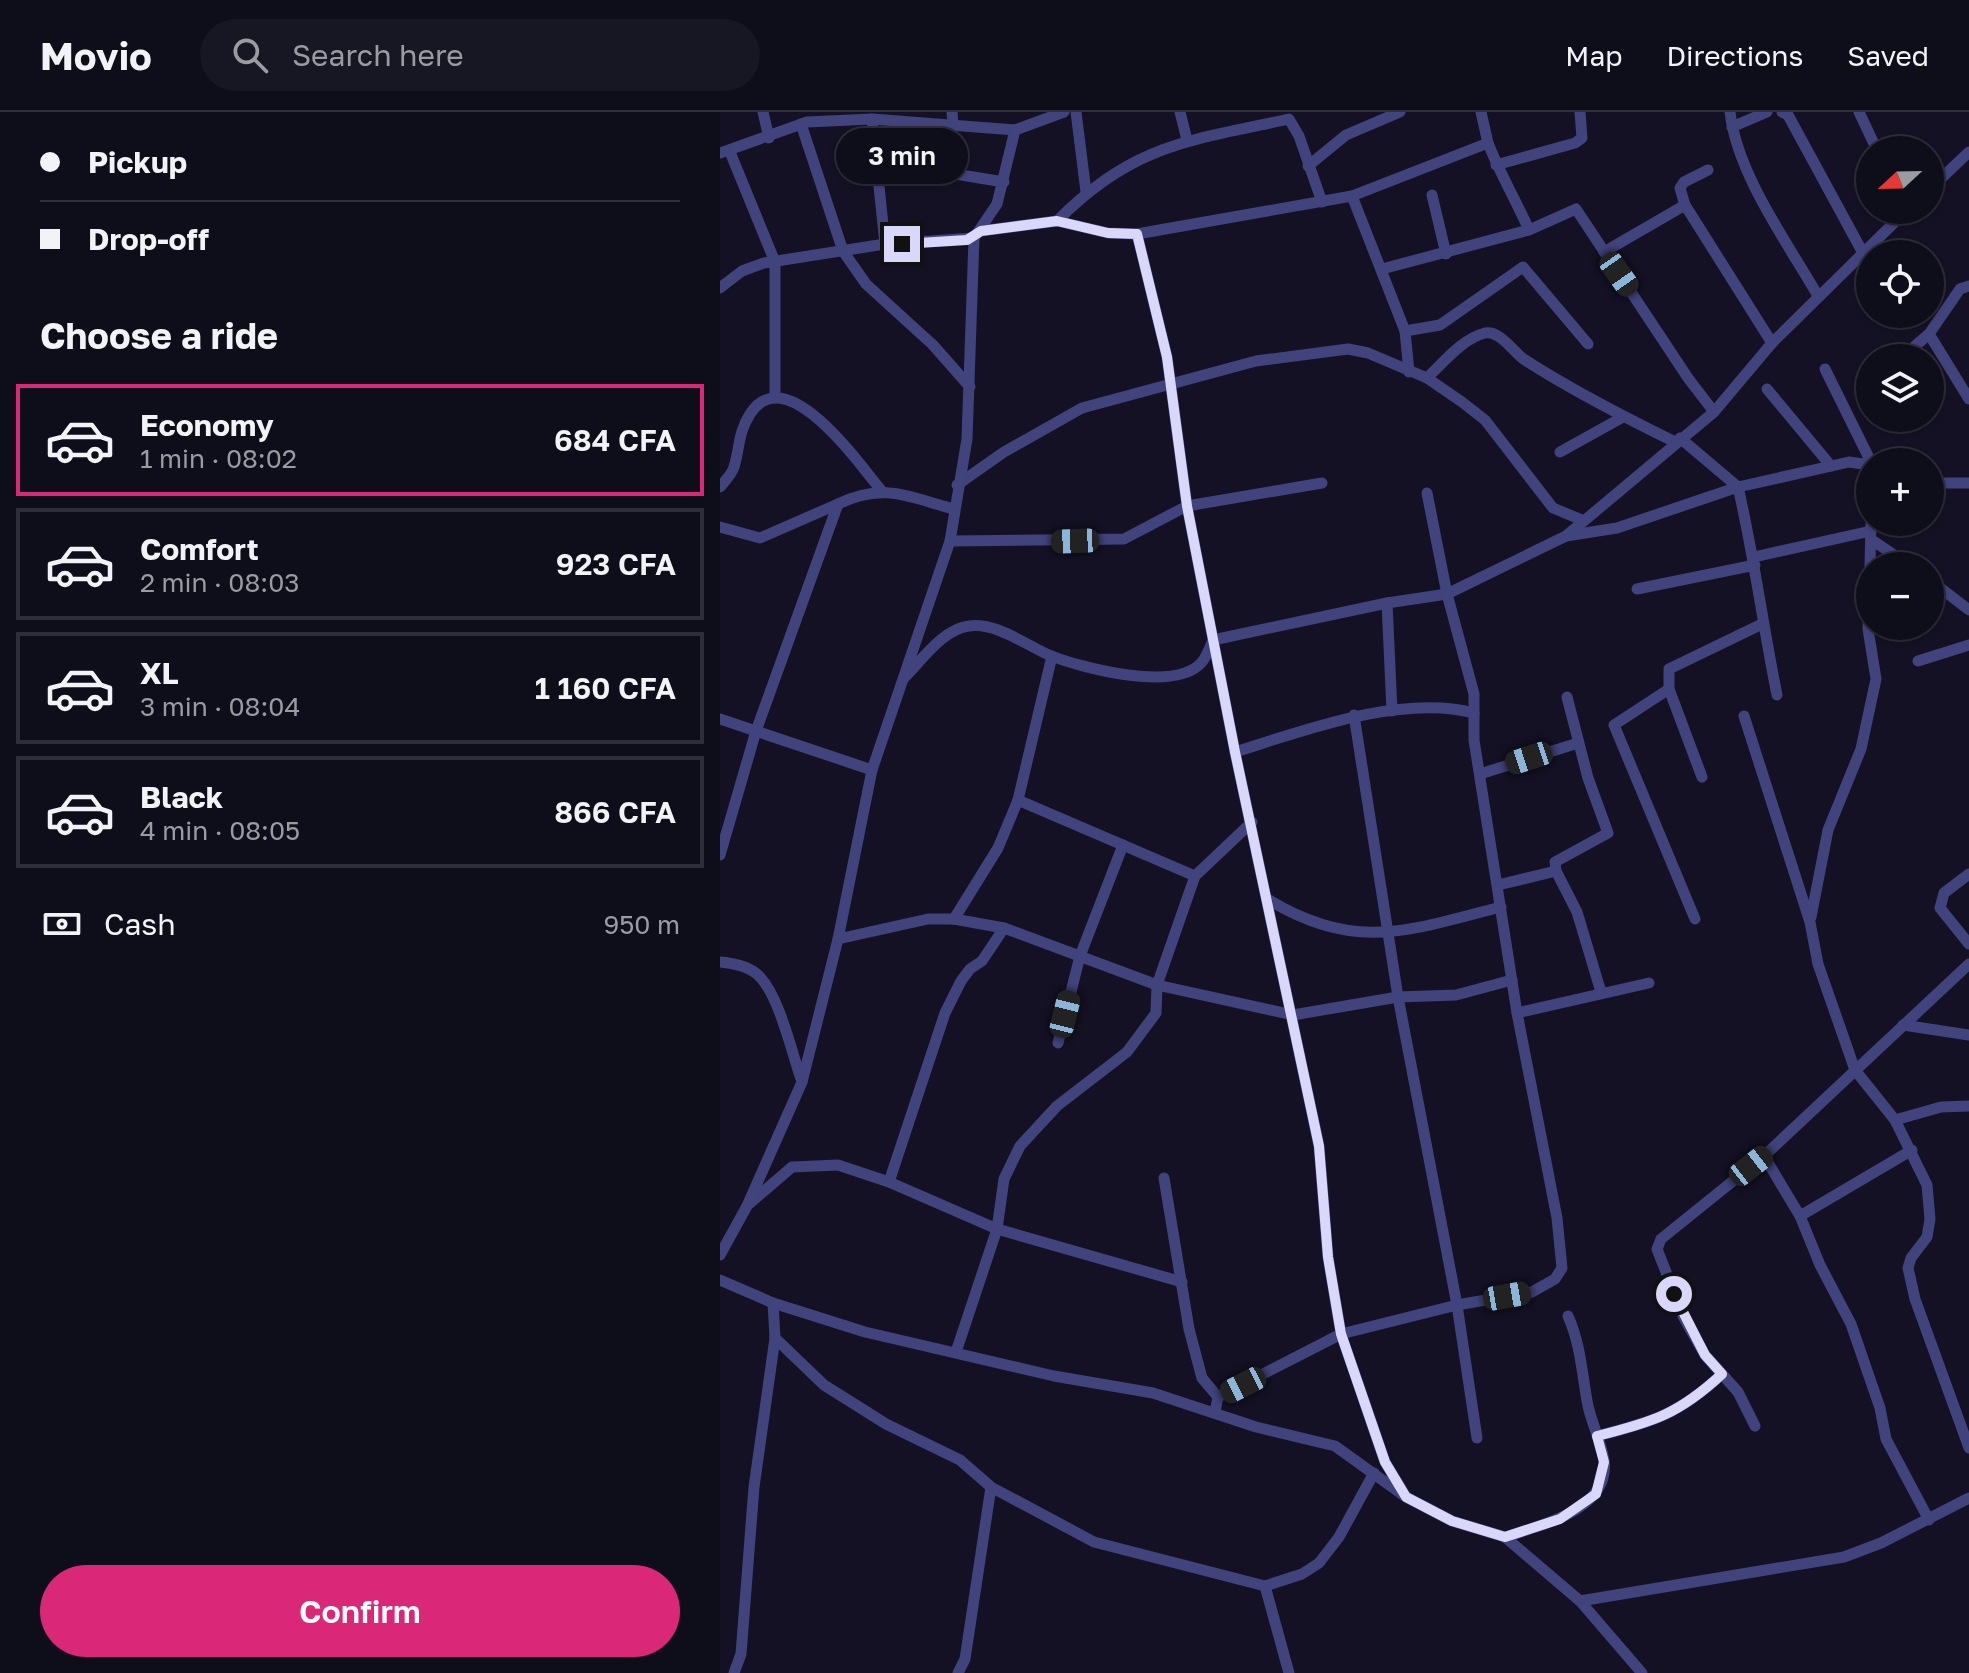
<!DOCTYPE html>
<meta charset="utf-8">
<style>
:root{--surface:#0e0d1a;--page:#171623;--text:#f1f3f6;--muted:#9b9ca2;--line:#2e2d39;--accent:#db2777}
body{margin:0;font-family:"Golos Text",sans-serif;background:var(--page);color:var(--text);height:100vh;display:flex;flex-direction:column;font-size:30px;white-space:nowrap}
*{box-sizing:border-box;margin:0}
p{font-size:26px;color:var(--muted)}
.icon{flex:none;width:44px;height:44px;fill:none;stroke:currentColor;stroke-width:2;stroke-linecap:round;stroke-linejoin:round}
.map{position:relative;flex:1;overflow:hidden}
.side{display:flex;flex-direction:column;background:var(--surface);width:720px}
.side>*{flex:none}
.top-card{display:grid;align-content:center;height:176px;padding:0 40px;background:var(--surface)}
.needle{width:52px;rotate:248deg}
.fabs{position:absolute;left:1136px;top:24px;display:grid;gap:16px}
.fabs a{display:grid;place-items:center;width:88px;height:88px;border-radius:50%;background:var(--surface);box-shadow:0 2px 6px #0004,0 0 0 2px var(--line);font-size:40px}
.end{position:absolute;width:36px;height:36px;margin:-18px;border:10px solid #d9d8fb;background:#111;box-shadow:0 0 0 4px #111}
.from{border-radius:50%}
.bubble{position:absolute;height:56px;border-radius:28px;background:var(--surface);box-shadow:0 2px 6px #0004,0 0 0 2px var(--line);font-size:26px;font-weight:600;line-height:56px;text-align:center}
.car{position:absolute;width:24px;height:48px;margin:-24px -12px;border-radius:10px;box-shadow:0 0 6px 2px #0007;background:linear-gradient(#222 24%,#8ab4d8 0 40%,#222 0 76%,#8ab4d8 0 86%,#222 0)}
.top-card b{display:flex;align-items:center;gap:28px;height:76px;font-size:30px}
.top-card b+b{border-top:2px solid var(--line)}
.top-card i{width:20px;height:20px;background:var(--text)}
ul{padding:0;list-style:none}
li{display:flex;align-items:center;gap:24px;height:112px;margin:0 16px 12px;padding:0 24px;border:4px solid var(--line);border-radius:0px}
li div{flex:1}
li b{display:block;font-size:30px}
li em{font-style:normal;font-weight:600}
li.active{border-color:var(--accent)}
li>.icon{width:72px;height:72px;stroke-width:1.5}
h2{padding:0 40px;font-size:36px;line-height:96px}
.pay{display:flex;align-items:center;gap:20px;height:88px;padding:0 40px;font-size:30px}
.pay p{margin-inline-start:auto}
.cta{display:flex;gap:16px;margin-top:auto;padding:16px 40px}
.cta a{flex:1;height:92px;border-radius:48px;background:var(--accent);color:#fff;font-size:32px;font-weight:600;line-height:92px;text-align:center}
header{display:flex;align-items:center;gap:48px;box-sizing:border-box;height:112px;padding:0 40px;background:var(--surface);border-bottom:2px solid var(--line)}
header strong{font-size:38px}
nav{display:flex;gap:44px;margin-inline-start:auto;font-size:28px}
.search{width:560px;height:72px;background:var(--page);display:flex;align-items:center;gap:20px;box-sizing:border-box;padding:0 28px;border-radius:44px;color:var(--muted);font-size:30px}
main{display:flex;flex:1;min-height:0}
.map>svg:first-child{display:block}
.lines{fill:none;stroke-linecap:round;stroke-linejoin:round}
.street{stroke:#41437d;stroke-width:11}
.route{stroke:#d9d8fb;stroke-width:10}
</style>
<header>
<strong>Movio</strong>
<div class="search"><svg class="icon" aria-label="search" viewBox="0 0 24 24"><circle cx="10" cy="10" r="6"/><path d="M15 15l6 6"/></svg>Search here</div>
<nav><a>Map</a><a>Directions</a><a>Saved</a></nav>
</header>
<main>
<section class="side">
<div class="top-card">
<b><i class="from"></i>Pickup</b>
<b><i></i>Drop-off</b>
</div>
<h2>Choose a ride</h2>
<ul>
<li class="active"><svg class="icon" aria-label="car" viewBox="0 0 24 24"><path d="M5 17H2v-5l4-1 3-4h7l3 4 3 1v5h-3M9 17h6M6 11h13"/><circle cx="7" cy="17" r="2"/><circle cx="17" cy="17" r="2"/></svg><div><b>Economy</b><p>1 min · 08:02</p></div><em>684 CFA</em></li>
<li><svg class="icon" aria-label="car" viewBox="0 0 24 24"><path d="M5 17H2v-5l4-1 3-4h7l3 4 3 1v5h-3M9 17h6M6 11h13"/><circle cx="7" cy="17" r="2"/><circle cx="17" cy="17" r="2"/></svg><div><b>Comfort</b><p>2 min · 08:03</p></div><em>923 CFA</em></li>
<li><svg class="icon" aria-label="car" viewBox="0 0 24 24"><path d="M5 17H2v-5l4-1 3-4h7l3 4 3 1v5h-3M9 17h6M6 11h13"/><circle cx="7" cy="17" r="2"/><circle cx="17" cy="17" r="2"/></svg><div><b>XL</b><p>3 min · 08:04</p></div><em>1 160 CFA</em></li>
<li><svg class="icon" aria-label="car" viewBox="0 0 24 24"><path d="M5 17H2v-5l4-1 3-4h7l3 4 3 1v5h-3M9 17h6M6 11h13"/><circle cx="7" cy="17" r="2"/><circle cx="17" cy="17" r="2"/></svg><div><b>Black</b><p>4 min · 08:05</p></div><em>866 CFA</em></li>
</ul>
<div class="pay"><svg class="icon" aria-label="cash" viewBox="0 0 24 24"><path d="M3 7h18v10H3z"/><circle cx="12" cy="12" r="2"/></svg>Cash<p>950 m</p></div>
<div class="cta"><a>Confirm</a></div>
</section>
<div class="map">
<svg width="1249" height="1561" viewBox="0 0 1249 1561">
<rect width="100%" height="100%" fill="#131123"/>
<g class="lines">
<g class="street">
<polyline points="43,0 49,26"/>
<polyline points="232,0 233,13"/>
<polyline points="356,0 366,80"/>
<polyline points="460,0 467,28"/>
<path d="M1010 0C1017 62 1067 130 1098 184"/>
<polyline points="1062,0 1068,3 1143,141"/>
<polyline points="1139,0 1155,34"/>
<polyline points="152,7 165,132"/>
<polyline points="81,12 123,139 146,172 213,233 250,275"/>
<polyline points="1012,15 1047,0"/>
<path d="M768 31C780 62 796 88 809 118"/>
<polyline points="10,40 55,150 55,286"/>
<polyline points="0,41 87,10 152,7 295,18"/>
<polyline points="156,49 284,70"/>
<polyline points="776,53 855,31 862,26 860,0"/>
<polyline points="588,54 626,23 680,0"/>
<polyline points="988,58 964,70 960,76 965,93 1052,231"/>
<polyline points="1210,77 1249,40"/>
<polyline points="712,83 726,142"/>
<polyline points="632,84 685,219 689,260"/>
<path d="M337 109C413 32 469 29 569 7L579 24 602 90"/>
<polyline points="261,119 337,109 388,121 417,122 632,84 768,31 761,0"/>
<polyline points="417,122 447,245 467,394 515,640 599,1034 608,1145 621,1222 665,1350 686,1385"/>
<polyline points="884,140 965,93"/>
<polyline points="662,157 809,118 856,97 968,266 994,300"/>
<polyline points="1249,174 1240,177 1209,222 1249,287"/>
<polyline points="0,176 22,159 44,151 165,132 254,126 277,92 295,18 344,0"/>
<polyline points="685,219 720,213 803,155 868,232"/>
<polyline points="1181,246 1209,222"/>
<polyline points="1105,257 1151,350"/>
<path d="M707 266C723 251 743 226 765 221 780 218 794 241 805 248 853 279 904 305 955 330"/>
<polyline points="1146,276 1150,272"/>
<polyline points="1047,277 1111,354"/>
<polyline points="960,326 1018,375 1129,350 1150,353"/>
<polyline points="840,340 903,305"/>
<polyline points="1210,371 1249,371"/>
<polyline points="237,373 284,340 362,296 536,249 628,237 648,241 707,266 742,290 765,308 833,396 862,408"/>
<path d="M0 375C5 369 12 362 14 355 20 335 18 321 30 302 66 246 139 352 161 378"/>
<polyline points="0,415 40,426 118,392"/>
<path d="M846 424 897 416 1018 375C1034 444 1043 514 1057 583"/>
<polyline points="1152,428 1190,454"/>
<polyline points="230,429 404,427 467,394 602,371"/>
<polyline points="1034,445 1151,419"/>
<polyline points="1150,454 1151,410"/>
<polyline points="1210,468 1249,498"/>
<polyline points="917,477 1035,453"/>
<polyline points="667,491 672,599"/>
<polyline points="1198,549 1249,533"/>
<path d="M184 566C202 548 223 517 249 514 276 510 306 533 329 543 361 556 456 581 482 550 487 544 490 535 493 528L667 491 727 482 846 424 994 300 1052 231 1187 98"/>
<polyline points="949,577 894,613 975,807"/>
<polyline points="634,603 678,885 737,1193 757,1326"/>
<polyline points="1024,604 1090,810 1098,852 1135,958 1175,1008 1207,1073 1210,1107 1207,1125 1191,1146 1188,1156 1195,1187 1249,1336"/>
<polyline points="0,607 152,658"/>
<path d="M515 640C585 618 681 582 754 601"/>
<polyline points="760,662 858,631"/>
<polyline points="982,665 949,577 949,557 1042,512"/>
<polyline points="298,688 475,764"/>
<path d="M0 743 36 619 118 392C164 370 188 385 234 397"/>
<polyline points="836,759 835,750 888,721 868,666 847,585"/>
<polyline points="1249,762 1224,781 1220,796 1249,832"/>
<polyline points="778,773 836,759 857,800 881,880"/>
<path d="M549 788C636 841 690 818 781 795"/>
<polyline points="1091,805 1108,718 1141,637 1156,567 1148,517 1150,462"/>
<polyline points="234,807 278,736 298,688 332,544"/>
<polyline points="118,827 208,807 234,807 284,816 437,873 573,903 678,885 736,883 792,868"/>
<path d="M0 850C13 851 31 855 40 865 60 886 72 942 82 970"/>
<polyline points="797,901 929,871"/>
<polyline points="1183,913 1249,923"/>
<polyline points="338,931 360,844 403,733"/>
<polyline points="1175,1008 1221,995 1249,994"/>
<polyline points="1044,1044 1080,1104 1100,1153 1131,1212 1160,1296 1166,1327 1209,1408"/>
<polyline points="444,1066 469,1217 482,1266 498,1285"/>
<polyline points="169,1070 225,901 241,869 250,857 262,849 284,816"/>
<polyline points="30,1091 72,1055 118,1053 169,1070 277,1117 462,1170"/>
<polyline points="1080,1104 1192,1038"/>
<polyline points="0,1143 27,1094 82,970 118,827 152,658 230,429 247,327 254,126"/>
<polyline points="0,1168 53,1191 145,1220 334,1264 433,1281 536,1315 615,1334 686,1385 732,1409 785,1425 860,1489 922,1561"/>
<polyline points="55,1226 104,1273 166,1312 240,1348 271,1375 374,1430 545,1474 582,1462 599,1451 619,1425 654,1361"/>
<polyline points="236,1240 277,1117 284,1067 300,1034 337,994 407,940 436,901 437,873 475,764 532,710"/>
<polyline points="495,1300 498,1285 621,1222 737,1193 812,1180 835,1167 842,1156 837,1106 797,901 754,628 754,582 727,482 707,381"/>
<polyline points="1035,1314 1018,1280 985,1243 964,1206 937,1137 941,1127 1044,1044 1249,852"/>
<path d="M877 1324C933 1310 959 1302 1002 1262"/>
<path d="M785 1425C820 1413 891 1398 884 1348 881 1330 872 1312 868 1294 862 1263 861 1233 848 1204"/>
<polyline points="545,1474 569,1561"/>
<polyline points="860,1489 1124,1445 1161,1431 1249,1386"/>
<polyline points="14,1561 21,1542 34,1375 55,1226 53,1191"/>
<polyline points="238,1561 245,1547 271,1375"/>
</g>
</g>
<g class="lines">
<path class="route" d="M182 132 247 128 261 119 337 109 388 121 417 122 447 245 467 394 515 640 599 1034 608 1145 621 1222 665 1350 686 1385 732 1409 785 1425 840 1407 876 1382 884 1350 877 1324C933 1310 959 1302 1002 1262L985 1243 954 1182"/>
</g>
</svg>
<div class="fabs">
<a><svg class="needle" viewBox="-14 -14 28 28"><path d="M0-13l5 13h-10z" fill="#e53935"/><path d="M0 13l5-13h-10z" fill="#9b9ca2"/></svg></a>
<a><svg class="icon" aria-label="locate" viewBox="0 0 24 24"><circle cx="12" cy="12" r="6"/><path d="M12 2v4M12 18v4M2 12h4M18 12h4"/></svg></a>
<a><svg class="icon" aria-label="layers" viewBox="0 0 24 24"><path d="M12 4l9 5-9 5-9-5zM3 14l9 5 9-5"/></svg></a>
<a>+</a>
<a>−</a>
</div>
<i class="end from" style="left:954px;top:1182px"></i>
<i class="end" style="left:182px;top:132px"></i>
<div class="bubble" style="left:116px;top:16px;width:132px">3 min</div>
<i class="car" style="left:899px;top:162px;rotate:145deg"></i>
<i class="car" style="left:355px;top:429px;rotate:268deg"></i>
<i class="car" style="left:809px;top:646px;rotate:252deg"></i>
<i class="car" style="left:345px;top:902px;rotate:14deg"></i>
<i class="car" style="left:1031px;top:1054px;rotate:52deg"></i>
<i class="car" style="left:787px;top:1184px;rotate:80deg"></i>
<i class="car" style="left:523px;top:1273px;rotate:243deg"></i>
</div>
</main>
